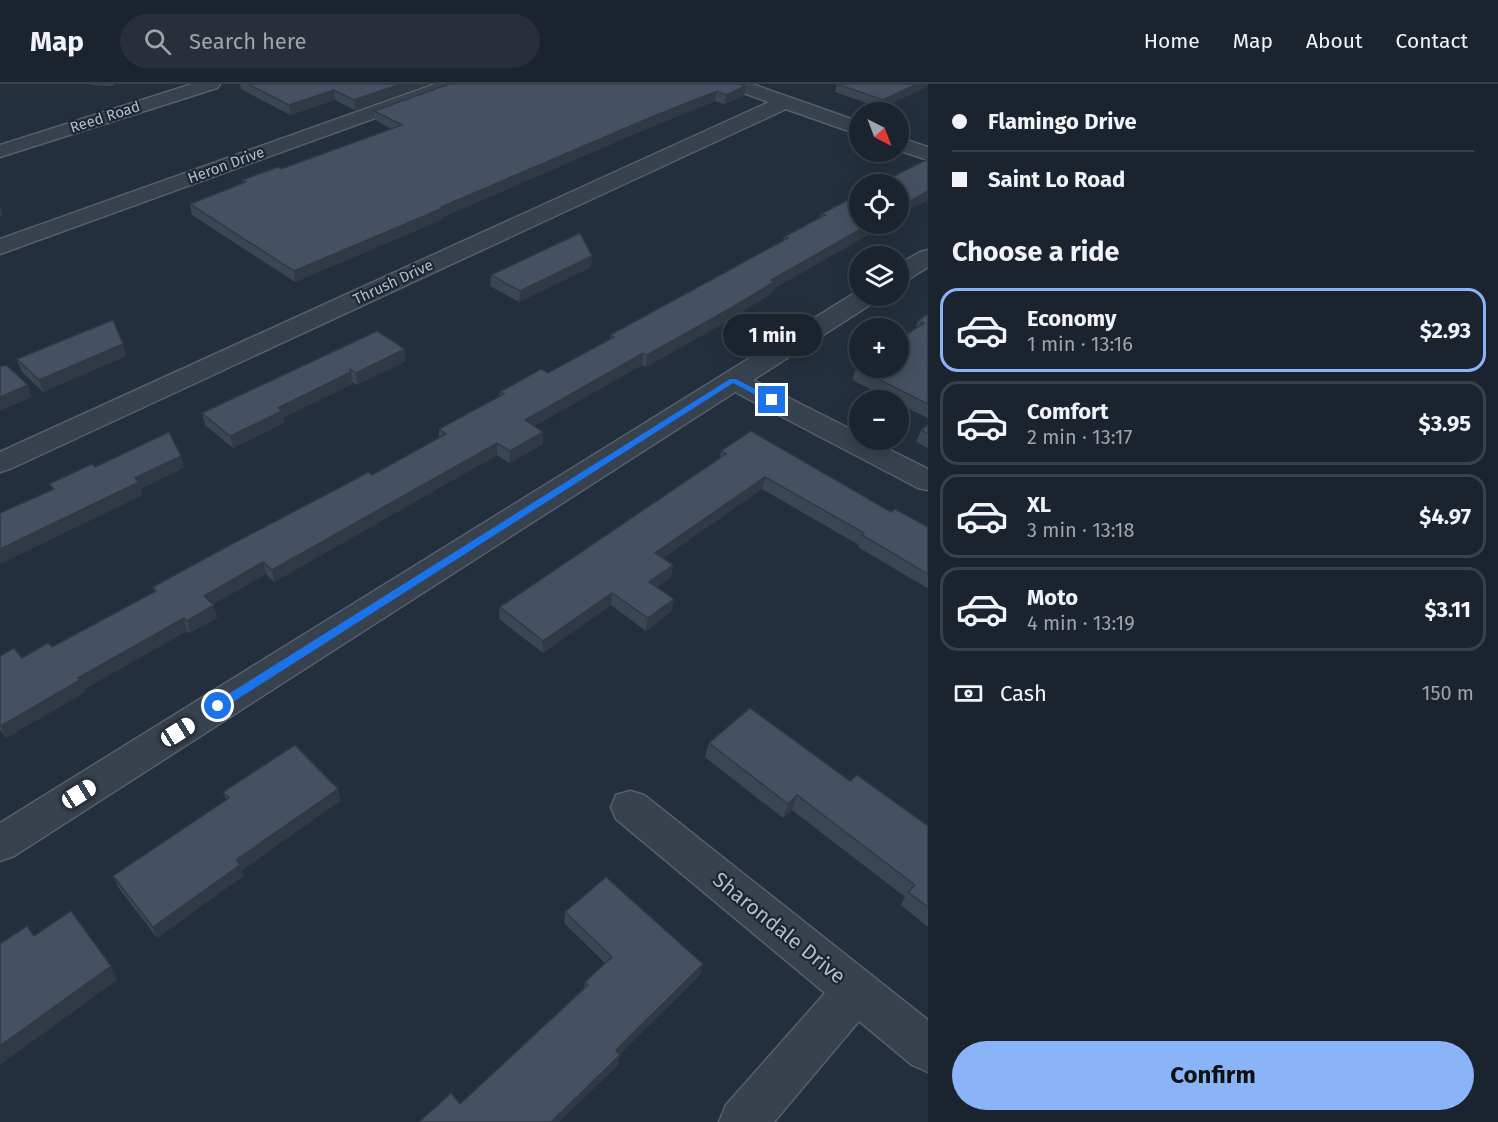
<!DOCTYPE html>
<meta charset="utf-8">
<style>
:root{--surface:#1b232e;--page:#282f3a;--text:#f1f3f6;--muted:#a0a4aa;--line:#39404a;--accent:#8ab4f8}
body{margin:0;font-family:"Fira Sans",sans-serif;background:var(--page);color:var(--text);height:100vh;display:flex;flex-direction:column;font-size:22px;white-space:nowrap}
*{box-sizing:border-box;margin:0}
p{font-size:20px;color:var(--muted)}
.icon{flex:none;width:33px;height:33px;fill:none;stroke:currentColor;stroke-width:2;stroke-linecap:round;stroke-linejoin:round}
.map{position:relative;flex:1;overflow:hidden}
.sheet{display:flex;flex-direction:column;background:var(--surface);width:570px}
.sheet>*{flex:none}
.banner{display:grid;align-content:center;height:132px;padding:0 24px;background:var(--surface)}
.needle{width:39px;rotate:138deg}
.controls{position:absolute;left:849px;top:18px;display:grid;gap:12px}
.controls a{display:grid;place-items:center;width:60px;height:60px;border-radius:50%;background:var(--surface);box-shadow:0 3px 15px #0003,0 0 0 2px var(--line);font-size:30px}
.end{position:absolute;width:27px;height:27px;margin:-14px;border:8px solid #1a73e8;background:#fff;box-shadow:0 0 0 3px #fff}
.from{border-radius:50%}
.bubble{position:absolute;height:42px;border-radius:21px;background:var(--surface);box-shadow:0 3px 15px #0003,0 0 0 2px var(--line);font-size:20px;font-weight:700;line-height:42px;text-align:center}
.car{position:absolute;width:18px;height:36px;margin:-18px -9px;border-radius:8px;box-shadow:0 0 4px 2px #0007;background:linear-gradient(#fff 24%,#345 0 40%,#fff 0 76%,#345 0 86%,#fff 0)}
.banner b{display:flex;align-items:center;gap:21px;height:57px;font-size:22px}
.banner b+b{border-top:2px solid var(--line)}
.banner i{width:15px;height:15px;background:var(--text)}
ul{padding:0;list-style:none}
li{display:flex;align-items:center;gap:18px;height:84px;margin:0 12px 9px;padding:0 12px;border:3px solid var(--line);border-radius:18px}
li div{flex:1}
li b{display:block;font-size:22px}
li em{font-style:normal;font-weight:700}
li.selected{border-color:var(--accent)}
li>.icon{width:54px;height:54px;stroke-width:1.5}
h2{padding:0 24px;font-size:27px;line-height:72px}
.pay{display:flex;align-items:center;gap:15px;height:66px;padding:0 24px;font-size:22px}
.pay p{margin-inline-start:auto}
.primary-button{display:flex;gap:12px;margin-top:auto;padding:12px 24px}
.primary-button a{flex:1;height:69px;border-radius:36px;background:var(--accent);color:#111;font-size:24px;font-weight:700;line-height:69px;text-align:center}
header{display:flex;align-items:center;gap:36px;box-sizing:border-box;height:84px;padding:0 30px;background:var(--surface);border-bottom:2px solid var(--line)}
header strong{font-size:28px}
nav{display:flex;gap:33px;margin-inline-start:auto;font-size:21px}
.search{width:420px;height:54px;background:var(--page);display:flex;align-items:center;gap:15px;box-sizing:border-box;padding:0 21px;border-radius:33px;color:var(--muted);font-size:22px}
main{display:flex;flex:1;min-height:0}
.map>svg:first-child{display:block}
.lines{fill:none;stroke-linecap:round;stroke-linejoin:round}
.minor-casing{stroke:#565f6c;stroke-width:3}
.minor{fill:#38414e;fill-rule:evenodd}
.wall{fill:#3b4654}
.shaded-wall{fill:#303945}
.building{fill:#455162;stroke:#303945;stroke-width:1.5}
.route{fill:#1a73e8}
.labels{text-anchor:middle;stroke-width:4.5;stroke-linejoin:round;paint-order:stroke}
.far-street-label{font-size:15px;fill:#b4bcc9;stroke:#1d2633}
.near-street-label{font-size:21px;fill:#b4bcc9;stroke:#1d2633}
</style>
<header>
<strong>Map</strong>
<div class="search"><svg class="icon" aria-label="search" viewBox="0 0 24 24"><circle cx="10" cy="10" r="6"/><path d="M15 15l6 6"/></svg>Search here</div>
<nav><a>Home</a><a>Map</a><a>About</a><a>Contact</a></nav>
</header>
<main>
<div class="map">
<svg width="928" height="1038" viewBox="0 0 928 1038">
<rect width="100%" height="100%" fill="#242f3e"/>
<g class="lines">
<defs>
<g id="minor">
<polygon points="192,0 220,0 217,4 0,73 0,61"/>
<polygon points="435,0 461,0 458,4 0,170 0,155"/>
<polygon points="726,0 752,0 860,38 860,51 786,25 10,385 0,388 0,368 769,18 729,4"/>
<polygon points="898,53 928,63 928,76 898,66"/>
<polygon points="928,166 928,183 906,197 898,199 898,181 920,168"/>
<polygon points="858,207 860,212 879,212 876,217 753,296 860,350 860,356 870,356 928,385 928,406 918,404 735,308 14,772 0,777 0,739"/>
<polygon points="630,707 644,711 928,936 928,988 912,981 859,937 774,1038 719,1038 726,1021 825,909 616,735 611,723 616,711"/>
</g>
</defs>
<use href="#minor" class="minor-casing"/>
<use href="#minor" class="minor"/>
</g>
<g class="wall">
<polygon points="90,0 115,0 112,2 92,1"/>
<polygon points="240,0 428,0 355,26 335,16 290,31 241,5"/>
<polygon points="740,0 744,12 724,20 715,17 653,42 443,133 443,135 295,198 192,131 190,120 243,100 242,96 281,85 391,45 375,36 374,27"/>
<polygon points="837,0 928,0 928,2 881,24 835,8"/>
<polygon points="821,130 860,140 887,140 773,205 772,209 729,236 646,283 642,281 534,342 543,348 543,360 509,379 497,371 274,498 266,490 213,520 217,534 190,549 187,547 84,605 85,608 6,654 0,645 0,572 22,574 52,563 154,508 153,503 372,391 439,354 439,345 499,312 500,308 548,289 610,255 610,251 783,157 784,153 820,133"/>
<polygon points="591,183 519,218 490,202 491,191"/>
<polygon points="928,230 928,334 898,320 898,316 893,316 852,296 856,284 915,245 918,237"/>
<polygon points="377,247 406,277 357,301 352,298 352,300 283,334 284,339 233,364 205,341 202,329"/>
<polygon points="123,260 126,272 43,308 21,287 17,275"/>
<polygon points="928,341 928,364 916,358 921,346"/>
<polygon points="721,367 891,428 928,443 928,503 927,504 858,463 859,461 762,405 663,474 673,481 671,493 656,503 674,515 671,528 646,547 611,521 543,569 499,535 500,523 720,375"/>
<polygon points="709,659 850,697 928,742 928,843 901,821 905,813 792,726 783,734 705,673"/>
<polygon points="338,705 340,717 242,786 243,792 157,854 118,803 113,792 226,716 223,708"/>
<polygon points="565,828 700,891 620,970 618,981 559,1038 419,1038 460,1020 584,905 585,898 605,879 564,839"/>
</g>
<g class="shaded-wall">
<polygon points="401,0 428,0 355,26 354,16"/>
<polygon points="917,0 928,0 928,2 881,24 883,16"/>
<polygon points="746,2 744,12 724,20 726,11"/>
<polygon points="334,6 335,16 290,31 289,21"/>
<polygon points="717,7 715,17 653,42 443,133 443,135 295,198 294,187 441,123 654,32"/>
<polygon points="928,107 928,116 898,133 898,124"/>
<polygon points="0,122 3,131 0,132"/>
<polygon points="870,140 887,140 773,205 772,209 729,236 646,283 647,271 771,196"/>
<polygon points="592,172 591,183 519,218 520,207"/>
<polygon points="123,260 126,272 43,308 39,296"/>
<polygon points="405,265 406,277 357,301 356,289"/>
<polygon points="643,269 642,281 524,348 525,336"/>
<polygon points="351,288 352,300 283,334 284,339 233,364 230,352 278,324"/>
<polygon points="28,301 32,313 0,327 0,313"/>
<polygon points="543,348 543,360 509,379 510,367"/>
<polygon points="497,359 497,371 274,498 272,486"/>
<polygon points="181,372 184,384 141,405 143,411 0,480 0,465 135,394"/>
<polygon points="765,393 762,405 653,481 655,469"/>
<polygon points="263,478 266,490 207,524 204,512"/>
<polygon points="673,481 671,493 647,510 649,498"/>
<polygon points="612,509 611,521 543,569 543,557"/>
<polygon points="674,515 671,528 646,547 648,534"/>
<polygon points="214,521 217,534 190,549 187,537"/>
<polygon points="184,534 187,547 84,605 85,608 6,654 1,642 78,594"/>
<polygon points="338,705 340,717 242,786 243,792 157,854 153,843 236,776"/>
<polygon points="797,711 792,726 783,734 788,720"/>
<polygon points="703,880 700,891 614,976 616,966"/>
<polygon points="111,882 117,896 0,981 0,962"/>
<polygon points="620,971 618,981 559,1038 551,1038"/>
</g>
<g class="building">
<polygon points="248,0 401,0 354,16 334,6 289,21"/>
<polygon points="449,0 740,0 746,2 726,11 717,7 654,32 441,123 443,124 294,187 190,120 246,98 242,96 278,83 281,85 402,41 374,27"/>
<polygon points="837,0 917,0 883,16"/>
<polygon points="928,75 928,107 898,124 898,100 878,100"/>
<polygon points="860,110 860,140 870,140 771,196 774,198 731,224 647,271 643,269 525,336 543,348 510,367 497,359 272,486 263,478 204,512 214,521 187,537 184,534 78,594 80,596 1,642 0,641 0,572 14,564 22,574 48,559 52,563 156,507 153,503 217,468 369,388 372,391 446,350 439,345 504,310 500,308 541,285 548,289 614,253 610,251 788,154 784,153 825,131 821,130"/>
<polygon points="580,149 592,172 520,207 491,191"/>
<polygon points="928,230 928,320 856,284 860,282 860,284 898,284 898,256 924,239 918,237"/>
<polygon points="113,236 123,260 39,296 17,275"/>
<polygon points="377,247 405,265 356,289 350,285 351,288 278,324 282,327 230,352 202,329"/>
<polygon points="6,281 28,301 0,313 0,283"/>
<polygon points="928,341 928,350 921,346"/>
<polygon points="751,347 891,428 895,425 928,443 928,490 862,451 864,449 765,393 655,469 673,481 649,498 674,515 648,534 612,509 543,557 500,523 726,370 721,367"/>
<polygon points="169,348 181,372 135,394 139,398 0,465 0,429 54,405 49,400 92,380 95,383"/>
<polygon points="750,624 850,697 857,691 928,742 928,823 908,808 915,801 797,711 788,720 709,659"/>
<polygon points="295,661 338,705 236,776 240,781 153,843 113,792 229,714 223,708"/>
<polygon points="606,793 703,880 616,966 620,971 551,1038 419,1038 451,1009 460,1020 588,901 585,898 612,873 565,828"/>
<polygon points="71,827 111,882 0,962 0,860 27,842 34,852"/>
</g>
<polygon class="route" points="730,295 736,295 776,316 769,318 733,299 222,625 214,625 214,619"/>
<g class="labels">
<g class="far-street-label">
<text transform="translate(105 33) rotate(-18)" y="5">Reed Road</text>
<text transform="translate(226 81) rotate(-20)" y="5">Heron Drive</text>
<text transform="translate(393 198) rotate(-25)" y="5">Thrush Drive</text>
</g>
<g class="near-street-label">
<text transform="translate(779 844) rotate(39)" y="7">Sharondale Drive</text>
</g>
</g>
</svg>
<div class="controls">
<a><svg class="needle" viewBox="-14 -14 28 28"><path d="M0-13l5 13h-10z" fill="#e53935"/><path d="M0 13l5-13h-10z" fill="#a0a4aa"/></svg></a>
<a><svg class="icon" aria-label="locate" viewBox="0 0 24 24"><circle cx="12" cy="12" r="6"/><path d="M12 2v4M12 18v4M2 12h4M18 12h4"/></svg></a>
<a><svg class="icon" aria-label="layers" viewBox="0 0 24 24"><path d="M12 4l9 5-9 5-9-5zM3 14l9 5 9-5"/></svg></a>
<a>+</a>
<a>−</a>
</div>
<i class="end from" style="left:218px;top:622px"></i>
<i class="end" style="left:772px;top:316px"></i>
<div class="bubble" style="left:723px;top:230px;width:99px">1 min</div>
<i class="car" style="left:178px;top:648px;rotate:58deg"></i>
<i class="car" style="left:79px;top:710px;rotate:58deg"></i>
</div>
<section class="sheet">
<div class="banner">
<b><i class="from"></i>Flamingo Drive</b>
<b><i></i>Saint Lo Road</b>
</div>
<h2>Choose a ride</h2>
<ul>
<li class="selected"><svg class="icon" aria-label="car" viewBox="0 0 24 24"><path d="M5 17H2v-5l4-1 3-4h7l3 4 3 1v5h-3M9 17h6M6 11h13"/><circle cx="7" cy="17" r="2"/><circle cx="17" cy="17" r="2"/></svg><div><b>Economy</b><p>1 min · 13:16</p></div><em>$2.93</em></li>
<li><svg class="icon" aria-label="car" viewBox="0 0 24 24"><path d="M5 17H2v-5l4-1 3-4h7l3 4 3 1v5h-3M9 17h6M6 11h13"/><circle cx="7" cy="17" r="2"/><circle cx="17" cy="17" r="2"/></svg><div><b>Comfort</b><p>2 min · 13:17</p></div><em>$3.95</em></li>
<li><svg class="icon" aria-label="car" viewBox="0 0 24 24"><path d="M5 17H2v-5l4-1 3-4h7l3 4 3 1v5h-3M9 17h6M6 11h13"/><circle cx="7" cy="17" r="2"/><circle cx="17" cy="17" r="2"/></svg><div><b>XL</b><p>3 min · 13:18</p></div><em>$4.97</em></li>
<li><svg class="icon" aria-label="car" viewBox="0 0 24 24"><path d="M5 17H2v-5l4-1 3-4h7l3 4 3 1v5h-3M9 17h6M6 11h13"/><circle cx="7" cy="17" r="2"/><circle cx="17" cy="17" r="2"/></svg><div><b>Moto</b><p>4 min · 13:19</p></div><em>$3.11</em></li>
</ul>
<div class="pay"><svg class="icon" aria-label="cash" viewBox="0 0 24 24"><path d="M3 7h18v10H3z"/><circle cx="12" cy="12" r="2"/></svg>Cash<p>150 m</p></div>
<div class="primary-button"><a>Confirm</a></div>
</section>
</main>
